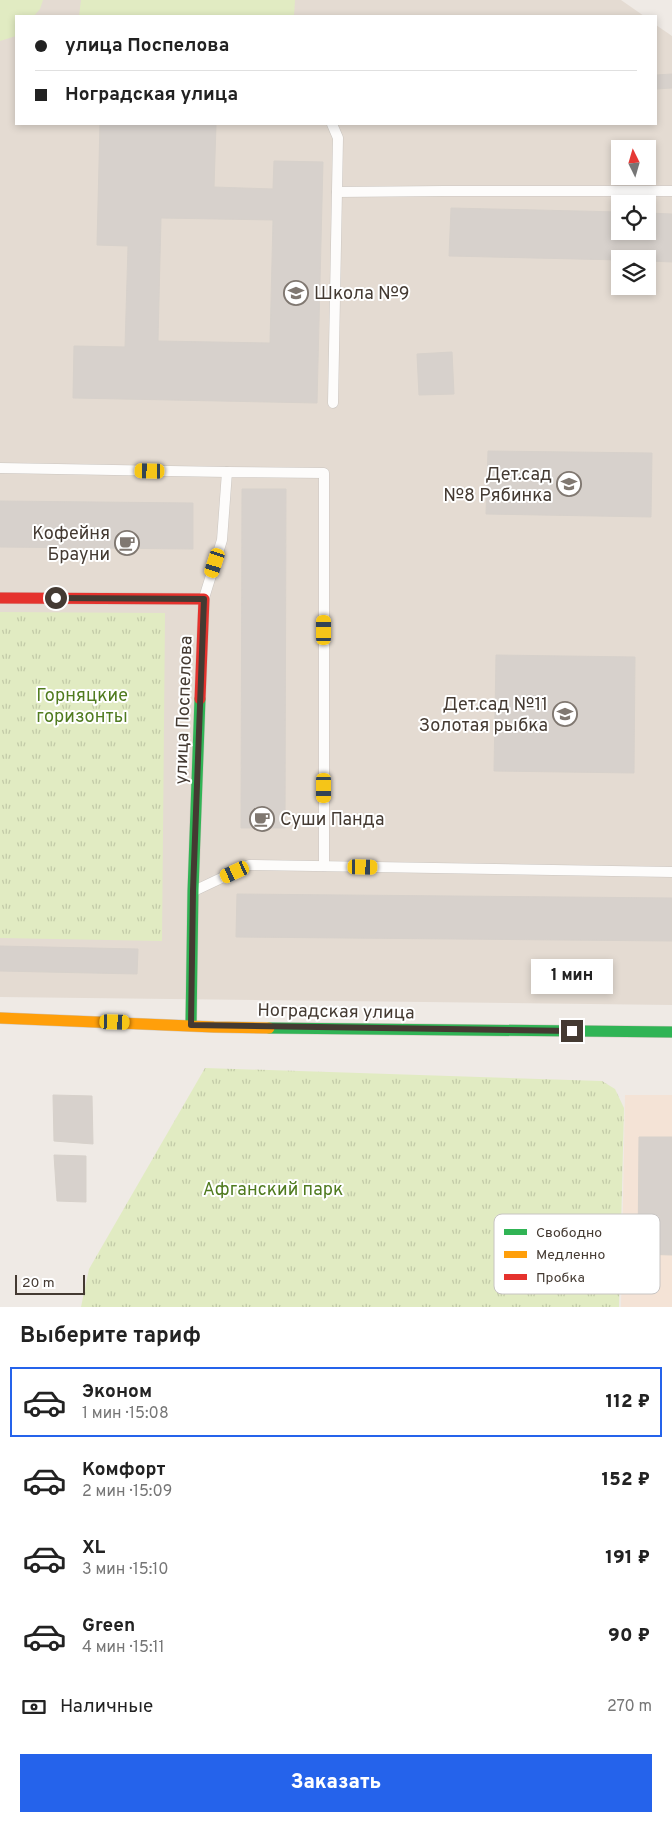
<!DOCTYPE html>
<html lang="ru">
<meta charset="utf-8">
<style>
:root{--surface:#fff;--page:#f6f6f6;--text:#222;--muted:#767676;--line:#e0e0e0;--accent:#2563eb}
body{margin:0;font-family:Overpass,sans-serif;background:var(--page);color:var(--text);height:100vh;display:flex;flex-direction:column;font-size:19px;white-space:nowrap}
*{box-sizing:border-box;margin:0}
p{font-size:16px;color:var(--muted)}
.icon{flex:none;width:28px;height:28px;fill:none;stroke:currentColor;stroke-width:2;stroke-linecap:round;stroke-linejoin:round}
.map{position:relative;height:1307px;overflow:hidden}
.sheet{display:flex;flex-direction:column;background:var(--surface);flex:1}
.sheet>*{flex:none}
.guide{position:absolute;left:15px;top:15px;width:642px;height:110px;border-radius:0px;box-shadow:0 2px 8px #0003;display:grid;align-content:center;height:110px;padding:0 20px;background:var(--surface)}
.needle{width:32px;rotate:355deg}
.fabs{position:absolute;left:611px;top:140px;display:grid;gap:10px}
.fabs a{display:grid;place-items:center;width:45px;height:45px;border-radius:0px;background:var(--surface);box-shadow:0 2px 8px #0003;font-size:25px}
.scale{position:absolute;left:15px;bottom:12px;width:70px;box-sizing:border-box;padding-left:5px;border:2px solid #443a32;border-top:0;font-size:14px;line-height:18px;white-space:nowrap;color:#443a32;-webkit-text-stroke:4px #fff;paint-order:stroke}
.end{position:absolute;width:22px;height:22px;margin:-11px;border:6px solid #443a32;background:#fff;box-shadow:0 0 0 2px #fff}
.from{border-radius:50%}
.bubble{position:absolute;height:35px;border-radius:0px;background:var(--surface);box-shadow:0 2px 8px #0003;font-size:16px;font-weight:800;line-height:35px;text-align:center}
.car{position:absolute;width:15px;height:30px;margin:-15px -8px;border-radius:6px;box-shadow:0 0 4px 1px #0007;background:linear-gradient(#f5c518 24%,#345 0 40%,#f5c518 0 76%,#345 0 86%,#f5c518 0)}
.guide b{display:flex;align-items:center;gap:18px;height:48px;font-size:19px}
.guide b+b{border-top:1px solid var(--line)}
.guide i{width:12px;height:12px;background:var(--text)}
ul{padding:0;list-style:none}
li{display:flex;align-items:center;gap:15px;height:70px;margin:0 10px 8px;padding:0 10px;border:2px solid transparent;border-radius:0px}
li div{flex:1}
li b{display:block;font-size:19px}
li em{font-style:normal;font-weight:800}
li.selected{border-color:var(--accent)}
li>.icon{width:45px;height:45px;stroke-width:1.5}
h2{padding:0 20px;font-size:22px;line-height:60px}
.pay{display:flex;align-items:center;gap:12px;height:55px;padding:0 20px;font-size:19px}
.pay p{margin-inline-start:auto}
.action{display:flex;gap:10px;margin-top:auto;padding:10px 20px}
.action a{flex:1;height:58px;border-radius:0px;background:var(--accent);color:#fff;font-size:20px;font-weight:800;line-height:58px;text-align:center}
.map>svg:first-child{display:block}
.residential{fill:#e4dbd2;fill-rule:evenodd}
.commercial{fill:#f4e3d6}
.park{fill:url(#park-tufts)}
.garden{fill:#e1ebc2}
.building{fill:#d7d1cc;stroke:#d7d1cb;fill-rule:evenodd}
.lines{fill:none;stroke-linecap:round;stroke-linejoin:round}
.lane-casing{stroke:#cbc6c1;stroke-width:11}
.fast-casing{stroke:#d0c7bd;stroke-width:12}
.slow-casing{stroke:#d0c7bd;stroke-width:12}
.jam-casing{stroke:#d0c7bd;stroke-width:12}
.lane{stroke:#fdfcfb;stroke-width:10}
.fast{stroke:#30b455;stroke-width:11}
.slow{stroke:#ff9f0a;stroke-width:11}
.jam{stroke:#e5322d;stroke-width:11}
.route{stroke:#443a32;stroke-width:6}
.labels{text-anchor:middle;stroke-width:4;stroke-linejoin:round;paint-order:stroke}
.poi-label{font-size:18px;fill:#443a32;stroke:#fff;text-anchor:end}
.park-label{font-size:18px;fill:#507b20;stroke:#fff}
.street-label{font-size:18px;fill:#443a32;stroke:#fff}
.key{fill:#fff;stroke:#c7c4c2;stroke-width:1}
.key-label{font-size:14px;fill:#443a32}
</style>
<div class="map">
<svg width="672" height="1307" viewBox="0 0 672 1307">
<defs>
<pattern id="park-tufts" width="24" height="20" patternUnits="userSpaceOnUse" patternTransform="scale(1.25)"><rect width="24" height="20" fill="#e1ebc2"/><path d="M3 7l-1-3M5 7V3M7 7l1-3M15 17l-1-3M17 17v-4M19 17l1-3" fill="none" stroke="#c2caa7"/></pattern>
</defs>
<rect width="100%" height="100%" fill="#efeae5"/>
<path class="residential" d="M0 0H621L644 16H16V124H656V25L672 36V1005L0 997ZM620 149H648V176H620ZM620 204H648V231H620ZM620 259H648V286H620Z"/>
<polygon class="commercial" points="625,1095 672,1095 672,1307 621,1307"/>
<g class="park">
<polygon points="0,612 165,613 162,941 0,938"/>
<polygon points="205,1068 602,1081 615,1089 624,1108 619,1307 81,1307 89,1269"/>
</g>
<g class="garden">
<polygon points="0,0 43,0 40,9 34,16 16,16 16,36 0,41"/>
<polygon points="81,0 295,0 294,16 79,16"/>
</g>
<g class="building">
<polygon points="672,74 672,88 656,89 656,75"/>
<path d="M100 124H216L214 187 273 189 274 161 323 162 317 403 73 398 74 346 125 347 128 246 97 245ZM161 218 273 220 270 343 158 341Z"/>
<polygon points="451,208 620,212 620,231 648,231 648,213 672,214 672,262 648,261 648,259 620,259 620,260 449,256"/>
<polygon points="452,352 454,394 419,395 417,354"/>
<polygon points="488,451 652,453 651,517 486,514"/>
<polygon points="242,489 286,489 285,828 241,828"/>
<polygon points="0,501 193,503 193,549 0,547"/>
<polygon points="496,655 635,657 634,773 494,771"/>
<polygon points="237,894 672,898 672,941 236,937"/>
<polygon points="0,946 138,949 137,974 0,971"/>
<polygon points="53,1095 92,1096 93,1144 54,1141"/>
<polygon points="639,1137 672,1137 672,1255 638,1254"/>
<polygon points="54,1155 86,1156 86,1202 57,1201"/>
</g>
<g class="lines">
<defs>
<g id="lane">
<polyline points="332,124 338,138 333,403"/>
<polyline points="337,192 444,191 672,191"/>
<polyline points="0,468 227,472"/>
<polyline points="204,598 222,540 227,472 324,473 324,866"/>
<polyline points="196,890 249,865 672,872"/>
</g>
<g id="fast">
<polyline points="191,1025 193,891 200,699"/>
<polyline points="269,1028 672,1032"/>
</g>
<polyline id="slow" points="0,1018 214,1027 269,1028"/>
<polyline id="jam" points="0,598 204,599 200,699"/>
</defs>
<use href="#lane" class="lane-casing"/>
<use href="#fast" class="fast-casing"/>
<use href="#slow" class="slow-casing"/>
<use href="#jam" class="jam-casing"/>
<use href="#lane" class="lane"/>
<use href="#fast" class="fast"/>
<use href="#slow" class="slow"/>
<use href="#jam" class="jam"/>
</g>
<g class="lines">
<polyline class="route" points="56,598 204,599 193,891 191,1025 572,1031"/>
</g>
<defs>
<symbol id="school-ring" viewBox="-11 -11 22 22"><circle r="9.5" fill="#fff" stroke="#807871" stroke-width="1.5"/><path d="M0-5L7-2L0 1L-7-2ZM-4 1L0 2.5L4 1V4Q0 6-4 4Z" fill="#807871"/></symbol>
<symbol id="cafe-ring" viewBox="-11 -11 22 22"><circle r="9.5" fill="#fff" stroke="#807871" stroke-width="1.5"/><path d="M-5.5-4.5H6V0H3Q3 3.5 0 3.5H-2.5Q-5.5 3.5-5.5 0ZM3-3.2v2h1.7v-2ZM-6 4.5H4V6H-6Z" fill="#807871"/></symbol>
</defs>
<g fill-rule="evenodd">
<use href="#school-ring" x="282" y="279" width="28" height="28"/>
<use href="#school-ring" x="555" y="470" width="28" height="28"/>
<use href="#cafe-ring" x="113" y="529" width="28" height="28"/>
<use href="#school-ring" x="551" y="700" width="28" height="28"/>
<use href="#cafe-ring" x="248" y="805" width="28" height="28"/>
</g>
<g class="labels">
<g class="poi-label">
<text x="314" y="299" text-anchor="start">Школа №9</text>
<text x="552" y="480">Дет.сад<tspan x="552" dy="21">№8 Рябинка</tspan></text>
<text x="110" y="539">Кофейня<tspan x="110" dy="21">Брауни</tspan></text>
<text x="548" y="710">Дет.сад №11<tspan x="548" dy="21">Золотая рыбка</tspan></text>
<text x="280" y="825" text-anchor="start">Суши Панда</text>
</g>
<g class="park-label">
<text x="82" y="701">Горняцкие<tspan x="82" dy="21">горизонты</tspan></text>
<text x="273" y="1195">Афганский парк</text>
</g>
<g class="street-label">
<text transform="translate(183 710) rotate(-88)" y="6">улица Поспелова</text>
<text transform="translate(336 1011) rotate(1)" y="6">Ноградская улица</text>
</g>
</g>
<rect x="494" y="1214" width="166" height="80" rx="8" class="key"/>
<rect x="504" y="1229" width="23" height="6" fill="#30b455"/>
<rect x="504" y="1251" width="23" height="7" fill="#ff9f0a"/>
<rect x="504" y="1274" width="23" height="6" fill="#e5322d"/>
<g class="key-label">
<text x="536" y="1237">Свободно</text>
<text x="536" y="1259">Медленно</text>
<text x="536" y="1282">Пробка</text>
</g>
</svg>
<div class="fabs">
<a><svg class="needle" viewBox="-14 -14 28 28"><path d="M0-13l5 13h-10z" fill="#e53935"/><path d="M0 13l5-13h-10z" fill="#767676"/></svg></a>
<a><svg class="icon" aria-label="locate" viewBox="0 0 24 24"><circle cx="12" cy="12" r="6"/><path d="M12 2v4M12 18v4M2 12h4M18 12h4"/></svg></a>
<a><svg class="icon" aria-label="layers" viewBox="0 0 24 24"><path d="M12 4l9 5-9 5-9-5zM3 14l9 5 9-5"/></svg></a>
</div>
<div class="scale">20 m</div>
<i class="end from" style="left:56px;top:598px"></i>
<i class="end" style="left:572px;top:1031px"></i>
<div class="bubble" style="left:531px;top:959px;width:82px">1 мин</div>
<i class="car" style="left:150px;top:471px;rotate:271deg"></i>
<i class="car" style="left:215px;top:563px;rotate:198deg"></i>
<i class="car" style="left:324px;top:630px;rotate:0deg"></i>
<i class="car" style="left:324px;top:788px;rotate:180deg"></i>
<i class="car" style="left:363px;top:867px;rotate:91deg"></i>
<i class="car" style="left:235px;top:872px;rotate:245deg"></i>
<i class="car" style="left:115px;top:1022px;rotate:92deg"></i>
<div class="guide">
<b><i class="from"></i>улица Поспелова</b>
<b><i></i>Ноградская улица</b>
</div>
</div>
<section class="sheet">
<h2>Выберите тариф</h2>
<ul>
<li class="selected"><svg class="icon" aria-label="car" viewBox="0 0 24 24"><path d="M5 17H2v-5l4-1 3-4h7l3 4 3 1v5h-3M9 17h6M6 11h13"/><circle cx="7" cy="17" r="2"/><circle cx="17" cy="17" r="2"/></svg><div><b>Эконом</b><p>1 мин · 15:08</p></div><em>112 ₽</em></li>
<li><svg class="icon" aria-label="car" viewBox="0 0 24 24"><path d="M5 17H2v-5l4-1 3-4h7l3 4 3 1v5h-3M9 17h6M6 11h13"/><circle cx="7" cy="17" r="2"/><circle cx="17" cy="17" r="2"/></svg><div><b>Комфорт</b><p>2 мин · 15:09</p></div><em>152 ₽</em></li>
<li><svg class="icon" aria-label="car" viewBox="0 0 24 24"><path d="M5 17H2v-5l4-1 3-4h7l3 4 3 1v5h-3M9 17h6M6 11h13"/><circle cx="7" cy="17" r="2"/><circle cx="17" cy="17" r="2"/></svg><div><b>XL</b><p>3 мин · 15:10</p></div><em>191 ₽</em></li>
<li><svg class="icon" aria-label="car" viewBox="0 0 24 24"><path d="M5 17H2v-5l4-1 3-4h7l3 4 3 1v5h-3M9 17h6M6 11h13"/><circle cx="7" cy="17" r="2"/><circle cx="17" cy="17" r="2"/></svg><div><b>Green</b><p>4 мин · 15:11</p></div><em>90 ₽</em></li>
</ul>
<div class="pay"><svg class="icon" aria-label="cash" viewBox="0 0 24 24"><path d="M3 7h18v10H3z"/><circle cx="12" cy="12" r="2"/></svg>Наличные<p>270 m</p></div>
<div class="action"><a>Заказать</a></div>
</section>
